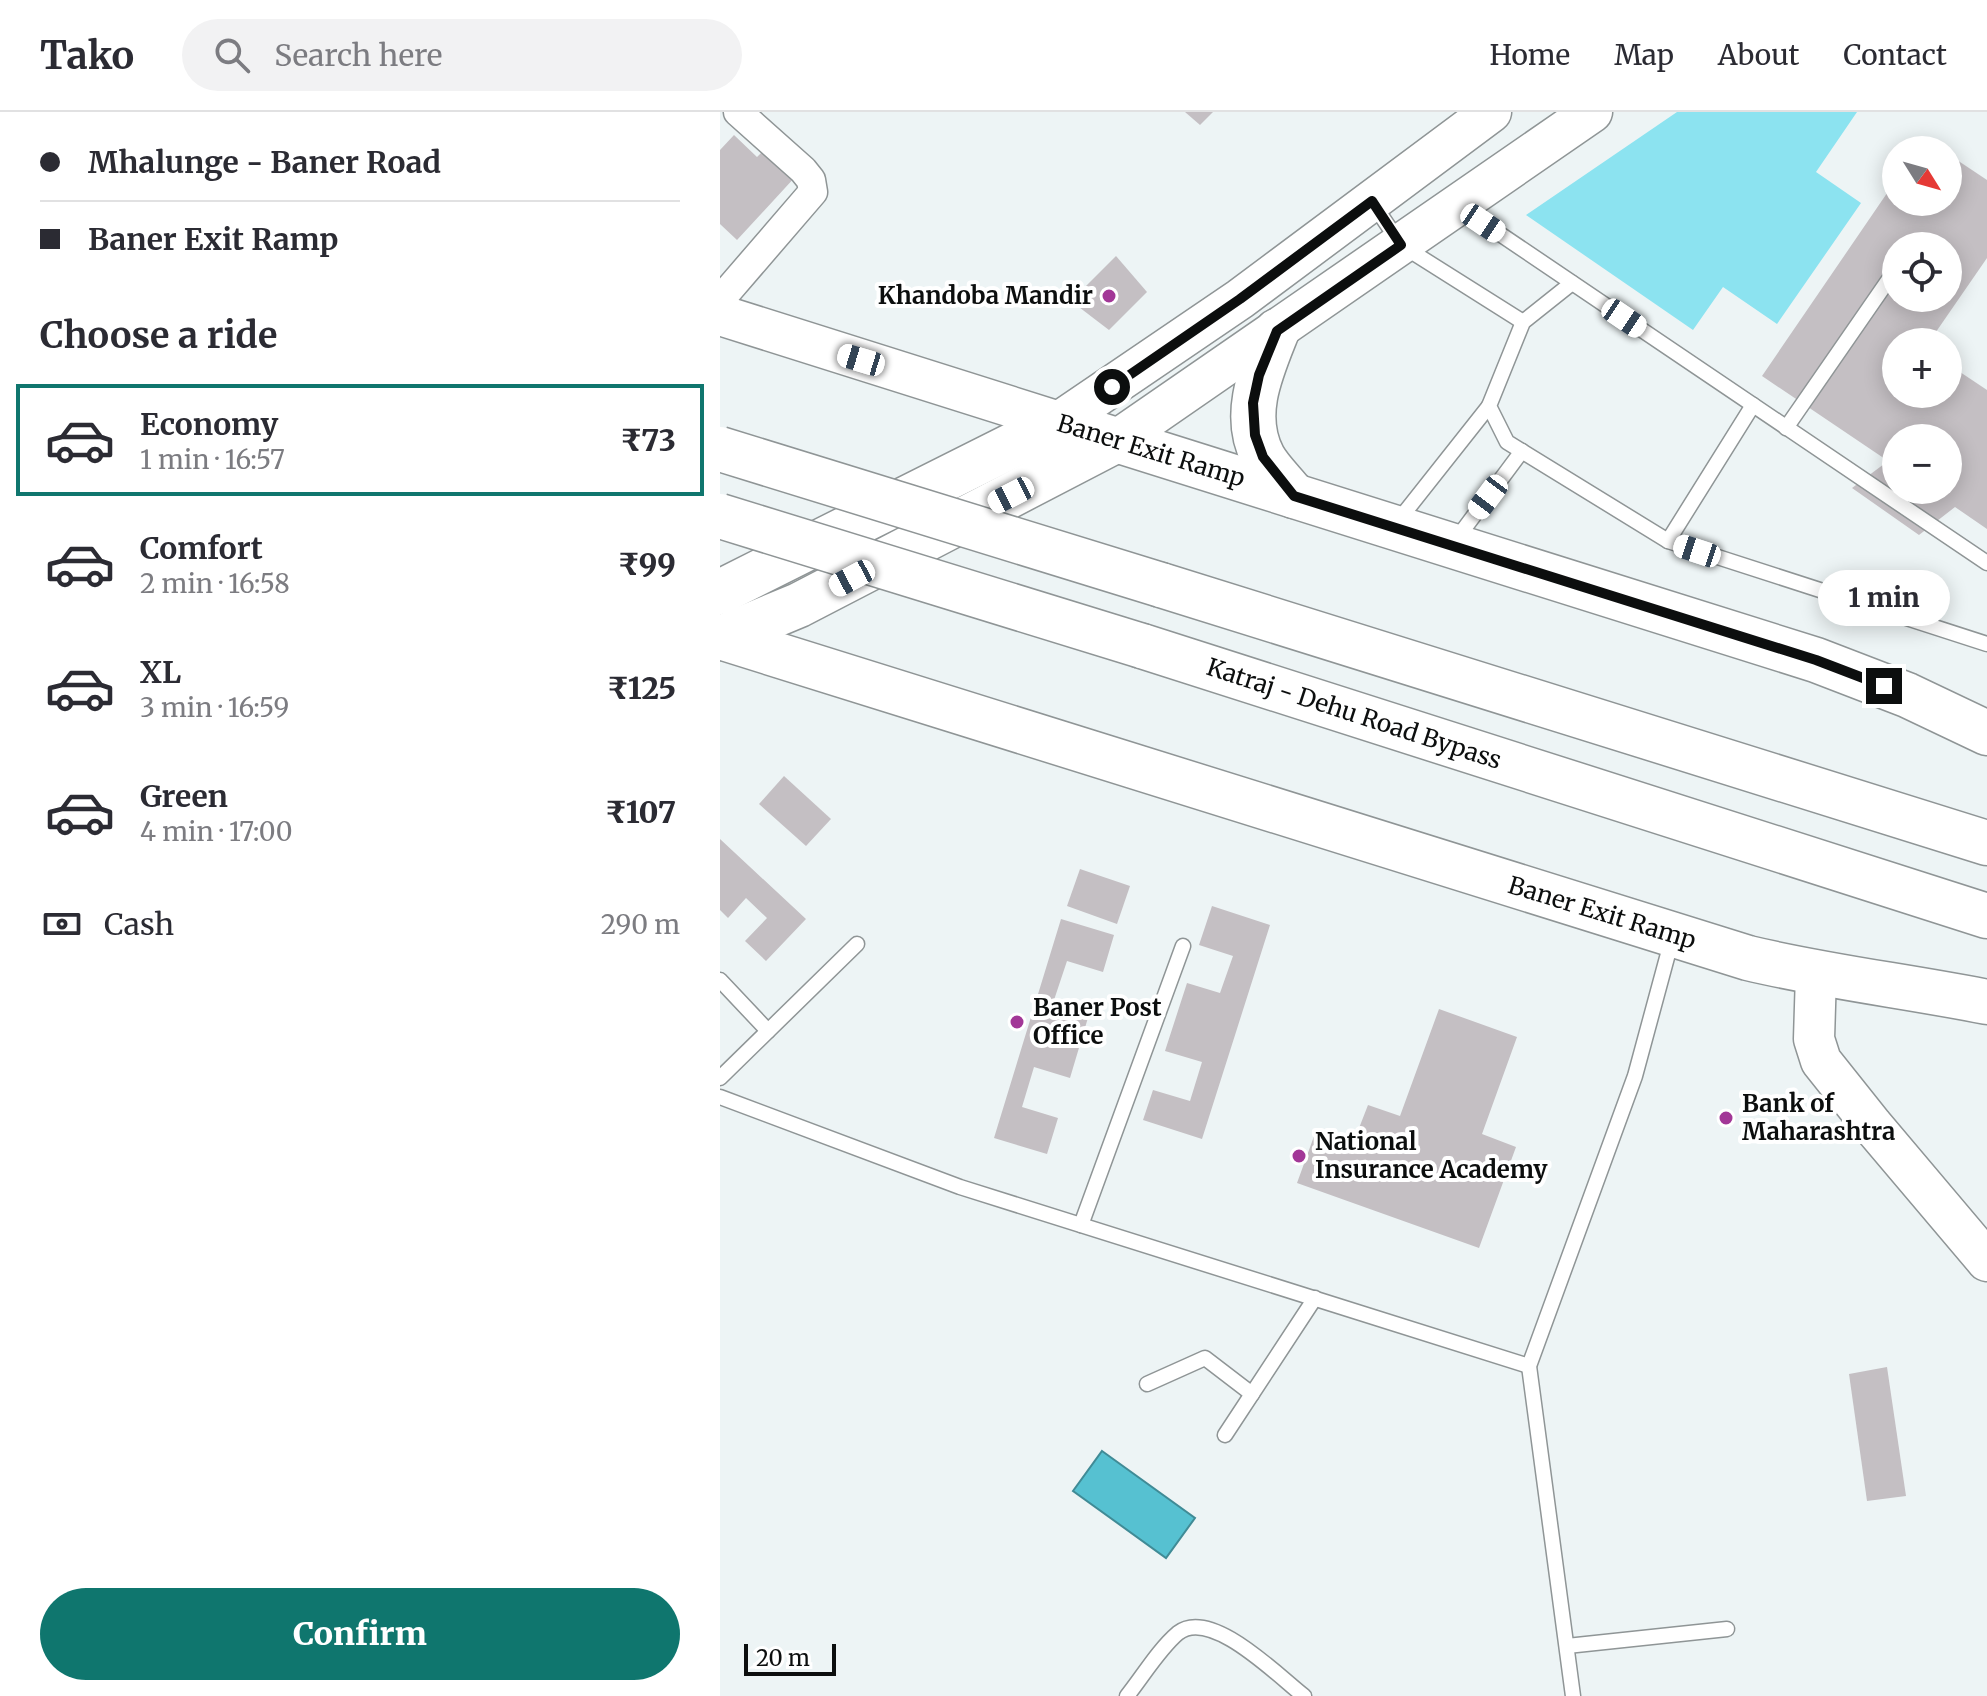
<!DOCTYPE html>
<meta charset="utf-8">
<style>
:root{--surface:#fff;--page:#f2f2f3;--text:#2b2b33;--muted:#7c7c81;--line:#e1e1e2;--accent:#0f766e}
body{margin:0;font-family:Merriweather,serif;background:var(--page);color:var(--text);height:100vh;display:flex;flex-direction:column;font-size:30px;white-space:nowrap}
*{box-sizing:border-box;margin:0}
p{font-size:26px;color:var(--muted)}
.icon{flex:none;width:44px;height:44px;fill:none;stroke:currentColor;stroke-width:2;stroke-linecap:round;stroke-linejoin:round}
.map{position:relative;flex:1;overflow:hidden}
.side{display:flex;flex-direction:column;background:var(--surface);width:720px}
.side>*{flex:none}
.top-card{display:grid;align-content:center;height:176px;padding:0 40px;background:var(--surface)}
.needle{width:52px;rotate:127deg}
.fabs{position:absolute;left:1162px;top:24px;display:grid;gap:16px}
.fabs a{display:grid;place-items:center;width:80px;height:80px;border-radius:50%;background:var(--surface);box-shadow:0 4px 20px #0003;font-size:40px}
.scale{position:absolute;left:24px;bottom:20px;width:92px;box-sizing:border-box;padding-left:8px;border:4px solid #0c0e0e;border-top:0;font-size:22px;line-height:28px;white-space:nowrap;color:#0c0e0e;-webkit-text-stroke:6px #fff;paint-order:stroke}
.end{position:absolute;width:36px;height:36px;margin:-18px;border:10px solid #0c0e0e;background:#fff;box-shadow:0 0 0 4px #fff}
.from{border-radius:50%}
.bubble{position:absolute;height:56px;border-radius:28px;background:var(--surface);box-shadow:0 4px 20px #0003;font-size:26px;font-weight:800;line-height:56px;text-align:center}
.car{position:absolute;width:24px;height:48px;margin:-24px -12px;border-radius:10px;box-shadow:0 0 6px 2px #0007;background:linear-gradient(#fff 24%,#345 0 40%,#fff 0 76%,#345 0 86%,#fff 0)}
.top-card b{display:flex;align-items:center;gap:28px;height:76px;font-size:30px}
.top-card b+b{border-top:2px solid var(--line)}
.top-card i{width:20px;height:20px;background:var(--text)}
ul{padding:0;list-style:none}
li{display:flex;align-items:center;gap:24px;height:112px;margin:0 16px 12px;padding:0 24px;border:4px solid transparent;border-radius:0px}
li div{flex:1}
li b{display:block;font-size:30px}
li em{font-style:normal;font-weight:800}
li.current{border-color:var(--accent)}
li>.icon{width:72px;height:72px;stroke-width:1.5}
h2{padding:0 40px;font-size:36px;line-height:96px}
.pay{display:flex;align-items:center;gap:20px;height:88px;padding:0 40px;font-size:30px}
.pay p{margin-inline-start:auto}
.button{display:flex;gap:16px;margin-top:auto;padding:16px 40px}
.button a{flex:1;height:92px;border-radius:48px;background:var(--accent);color:#fff;font-size:32px;font-weight:800;line-height:92px;text-align:center}
header{display:flex;align-items:center;gap:48px;box-sizing:border-box;height:112px;padding:0 40px;background:var(--surface);border-bottom:2px solid var(--line)}
header strong{font-size:38px}
nav{display:flex;gap:44px;margin-inline-start:auto;font-size:28px}
.search{width:560px;height:72px;background:var(--page);display:flex;align-items:center;gap:20px;box-sizing:border-box;padding:0 28px;border-radius:44px;color:var(--muted);font-size:30px}
main{display:flex;flex:1;min-height:0}
.map>svg:first-child{display:block}
.green{fill:#8ce3f0}
.water{fill:#56c1d1;stroke:#408b96;stroke-width:2}
.building{fill:#c4bfc3;fill-rule:evenodd}
.lines{fill:none;stroke-linecap:round;stroke-linejoin:round}
.lane-casing{stroke:#8f9596;stroke-width:17}
.street-casing{stroke:#8f9596;stroke-width:31}
.secondary-casing{stroke:#8f9596;stroke-width:43}
.primary-casing{stroke:#8f9596;stroke-width:47}
.highway-casing{stroke:#8f9596;stroke-width:47}
.lane{stroke:#fff;stroke-width:14}
.street{stroke:#fff;stroke-width:28}
.secondary{stroke:#fff;stroke-width:40}
.primary{stroke:#fff;stroke-width:44}
.highway{stroke:#fff;stroke-width:44}
.highway-bridge-casing{stroke:#8f9596;stroke-width:47;stroke-linecap:butt}
.highway-bridge{stroke:#fff;stroke-width:44}
.route{stroke:#0c0e0e;stroke-width:10}
.poi-dot{fill:#a23797;stroke:#fff;stroke-width:3}
.labels{text-anchor:middle;stroke-width:8;stroke-linejoin:round;paint-order:stroke}
.poi-label{font-size:24px;font-weight:bold;fill:#0c0e0e;stroke:#fff;text-anchor:start}
.street-label{font-size:24px;fill:#0c0e0e;stroke:#fff}
</style>
<header>
<strong>Tako</strong>
<div class="search"><svg class="icon" aria-label="search" viewBox="0 0 24 24"><circle cx="10" cy="10" r="6"/><path d="M15 15l6 6"/></svg>Search here</div>
<nav><a>Home</a><a>Map</a><a>About</a><a>Contact</a></nav>
</header>
<main>
<section class="side">
<div class="top-card">
<b><i class="from"></i>Mhalunge - Baner Road</b>
<b><i></i>Baner Exit Ramp</b>
</div>
<h2>Choose a ride</h2>
<ul>
<li class="current"><svg class="icon" aria-label="car" viewBox="0 0 24 24"><path d="M5 17H2v-5l4-1 3-4h7l3 4 3 1v5h-3M9 17h6M6 11h13"/><circle cx="7" cy="17" r="2"/><circle cx="17" cy="17" r="2"/></svg><div><b>Economy</b><p>1 min · 16:57</p></div><em>₹73</em></li>
<li><svg class="icon" aria-label="car" viewBox="0 0 24 24"><path d="M5 17H2v-5l4-1 3-4h7l3 4 3 1v5h-3M9 17h6M6 11h13"/><circle cx="7" cy="17" r="2"/><circle cx="17" cy="17" r="2"/></svg><div><b>Comfort</b><p>2 min · 16:58</p></div><em>₹99</em></li>
<li><svg class="icon" aria-label="car" viewBox="0 0 24 24"><path d="M5 17H2v-5l4-1 3-4h7l3 4 3 1v5h-3M9 17h6M6 11h13"/><circle cx="7" cy="17" r="2"/><circle cx="17" cy="17" r="2"/></svg><div><b>XL</b><p>3 min · 16:59</p></div><em>₹125</em></li>
<li><svg class="icon" aria-label="car" viewBox="0 0 24 24"><path d="M5 17H2v-5l4-1 3-4h7l3 4 3 1v5h-3M9 17h6M6 11h13"/><circle cx="7" cy="17" r="2"/><circle cx="17" cy="17" r="2"/></svg><div><b>Green</b><p>4 min · 17:00</p></div><em>₹107</em></li>
</ul>
<div class="pay"><svg class="icon" aria-label="cash" viewBox="0 0 24 24"><path d="M3 7h18v10H3z"/><circle cx="12" cy="12" r="2"/></svg>Cash<p>290 m</p></div>
<div class="button"><a>Confirm</a></div>
</section>
<div class="map">
<svg width="1267" height="1584" viewBox="0 0 1267 1584">
<rect width="100%" height="100%" fill="#edf4f5"/>
<polygon class="green" points="957,0 1137,0 1096,60 1141,91 1057,212 1003,175 973,218 806,103"/>
<polygon class="water" points="382,1339 475,1406 446,1446 353,1379"/>
<g class="building">
<polygon points="465,0 493,0 480,13"/>
<polygon points="14,23 37,45 46,36 76,64 17,128 0,112 0,38"/>
<polygon points="1205,26 1223,38 1196,38"/>
<path d="M1228 42 1267 68V146L1209 230H1176V282H1228V252L1267 278V417L1235 395 1199 423 1132 376 1168 349 1042 264 1176 68V90H1228ZM1176 134H1228V186H1176ZM1176 326H1228V378H1176Z"/>
<polygon points="396,144 427,180 389,218 351,189"/>
<polygon points="64,664 111,707 86,734 39,692"/>
<polygon points="0,727 86,807 46,849 25,829 47,806 26,786 8,806 0,798"/>
<polygon points="360,757 410,774 397,812 347,794"/>
<polygon points="492,794 550,813 482,1027 423,1008 433,978 470,989 482,950 445,939 467,871 500,881 513,844 479,833"/>
<polygon points="341,807 394,823 383,860 347,849 334,888 370,899 350,966 314,955 302,995 338,1006 327,1042 274,1026"/>
<polygon points="719,897 797,925 762,1022 796,1035 759,1136 577,1071 597,1016 634,1029 648,993 680,1004"/>
<polygon points="1167,1255 1186,1384 1147,1389 1129,1262"/>
</g>
<g class="lines">
<defs>
<g id="lane">
<polyline points="652,90 681,133 803,210"/>
<polyline points="740,95 1267,451"/>
<polyline points="852,171 803,210 769,294 787,330 948,429 1267,532"/>
<polyline points="1066,316 1176,157"/>
<polyline points="678,409 769,294"/>
<polyline points="735,429 802,339"/>
<polyline points="948,429 1033,293"/>
<polyline points="0,868 48,919"/>
<polyline points="0,966 137,832"/>
<polyline points="0,985 240,1075 809,1254"/>
<polyline points="361,1113 463,834"/>
<polyline points="427,1272 485,1246 532,1282"/>
<polyline points="505,1323 595,1186"/>
<polyline points="847,1534 1007,1517"/>
<path d="M407 1584C423 1564 439 1537 458 1521 491 1495 558 1564 584 1584"/>
<polyline points="853,1584 809,1254 915,964 952,827"/>
</g>
<polyline id="street" points="0,188 93,80 91,68 83,58 18,0"/>
<g id="secondary">
<polyline points="0,203 339,310 520,187 771,0"/>
<polyline points="397,328 872,0"/>
<polyline points="1096,862 1094,927 1101,949 1152,1013 1267,1149"/>
</g>
<g id="primary">
<path d="M557 219C541 259 521 303 543 345 550 358 564 371 574 384"/>
<polyline points="0,480 339,310 1096,548 1187,583 1267,621"/>
<path d="M0 525 1028 846C1107 865 1187 874 1267 890"/>
<polyline points="0,526 79,493 397,328"/>
</g>
<g id="highway">
<polyline points="441,473 1267,731"/>
<polyline points="422,534 1267,804"/>
</g>
</defs>
<use href="#lane" class="lane-casing"/>
<use href="#street" class="street-casing"/>
<use href="#secondary" class="secondary-casing"/>
<use href="#primary" class="primary-casing"/>
<use href="#highway" class="highway-casing"/>
<use href="#lane" class="lane"/>
<use href="#street" class="street"/>
<use href="#secondary" class="secondary"/>
<use href="#primary" class="primary"/>
<use href="#highway" class="highway"/>
<defs>
<g id="highway-bridge">
<polyline points="0,337 441,473"/>
<polyline points="0,404 422,534"/>
</g>
</defs>
<use href="#highway-bridge" class="highway-bridge-casing"/>
<use href="#highway-bridge" class="highway-bridge"/>
</g>
<g class="lines">
<polyline class="route" points="392,275 520,187 652,89 681,133 557,219 539,263 533,291 535,323 543,345 574,384 1096,548 1164,574"/>
</g>
<g class="poi-dot">
<circle cx="389" cy="184" r="8"/>
<circle cx="297" cy="910" r="8"/>
<circle cx="1006" cy="1006" r="8"/>
<circle cx="579" cy="1044" r="8"/>
</g>
<g class="labels">
<g class="poi-label">
<text x="373" y="192" text-anchor="end">Khandoba Mandir</text>
<text x="313" y="904">Baner Post<tspan x="313" dy="28">Office</tspan></text>
<text x="1022" y="1000">Bank of<tspan x="1022" dy="28">Maharashtra</tspan></text>
<text x="595" y="1038">National<tspan x="595" dy="28">Insurance Academy</tspan></text>
</g>
<g class="street-label">
<text transform="translate(431 339) rotate(17)" y="8">Baner Exit Ramp</text>
<text transform="translate(634 602) rotate(18)" y="8">Katraj - Dehu Road Bypass</text>
<text transform="translate(882 801) rotate(17)" y="8">Baner Exit Ramp</text>
</g>
</g>
</svg>
<div class="fabs">
<a><svg class="needle" viewBox="-14 -14 28 28"><path d="M0-13l5 13h-10z" fill="#e53935"/><path d="M0 13l5-13h-10z" fill="#7c7c81"/></svg></a>
<a><svg class="icon" aria-label="locate" viewBox="0 0 24 24"><circle cx="12" cy="12" r="6"/><path d="M12 2v4M12 18v4M2 12h4M18 12h4"/></svg></a>
<a>+</a>
<a>−</a>
</div>
<div class="scale">20 m</div>
<i class="end from" style="left:392px;top:275px"></i>
<i class="end" style="left:1164px;top:574px"></i>
<div class="bubble" style="left:1098px;top:458px;width:132px">1 min</div>
<i class="car" style="left:763px;top:111px;rotate:124deg"></i>
<i class="car" style="left:904px;top:206px;rotate:124deg"></i>
<i class="car" style="left:141px;top:248px;rotate:287deg"></i>
<i class="car" style="left:291px;top:383px;rotate:243deg"></i>
<i class="car" style="left:768px;top:385px;rotate:217deg"></i>
<i class="car" style="left:977px;top:439px;rotate:288deg"></i>
<i class="car" style="left:132px;top:466px;rotate:242deg"></i>
</div>
</main>
